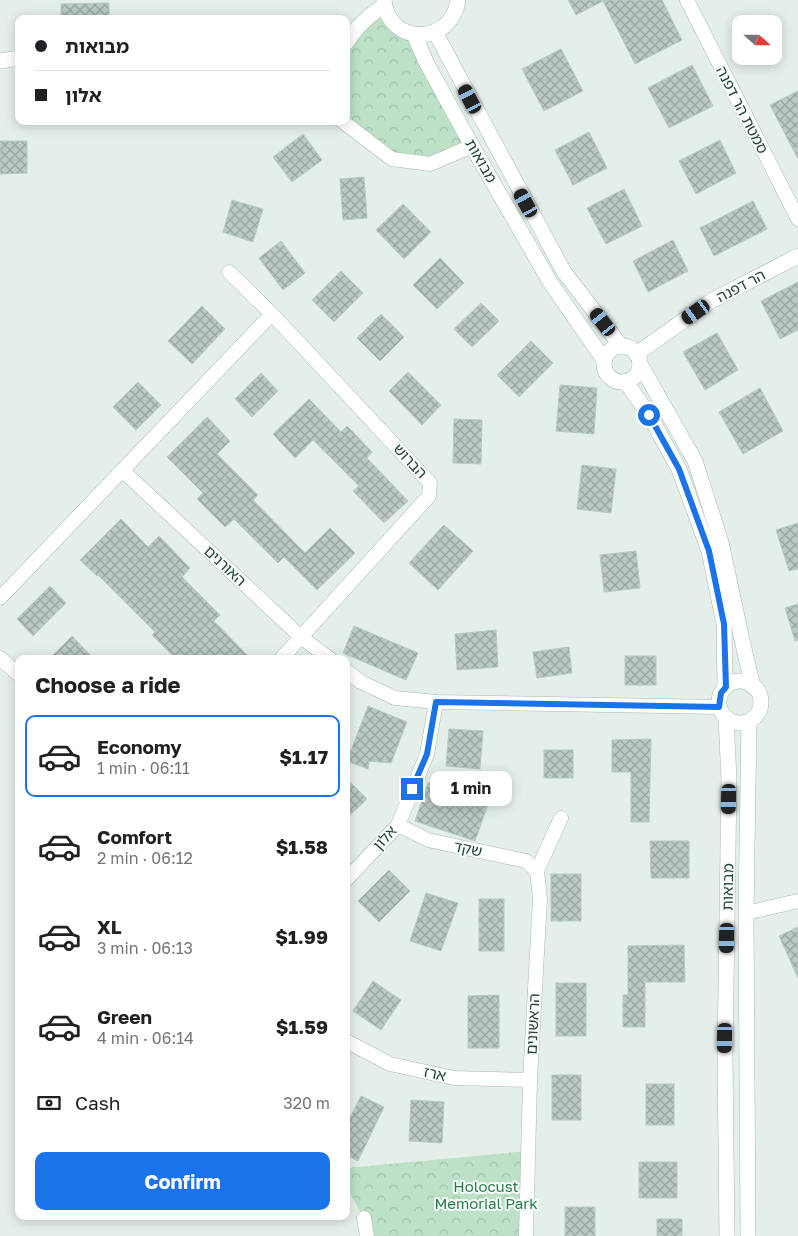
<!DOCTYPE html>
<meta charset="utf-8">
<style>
:root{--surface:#fff;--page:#f6f6f6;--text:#202124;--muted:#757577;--line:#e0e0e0;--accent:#1a73e8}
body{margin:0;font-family:"Golos Text","Noto Sans Hebrew",sans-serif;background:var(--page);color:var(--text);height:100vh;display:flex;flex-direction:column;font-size:19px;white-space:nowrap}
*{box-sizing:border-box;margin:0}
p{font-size:16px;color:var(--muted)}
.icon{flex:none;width:28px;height:28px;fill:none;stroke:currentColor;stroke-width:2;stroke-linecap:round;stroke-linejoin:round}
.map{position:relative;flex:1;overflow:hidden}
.side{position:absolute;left:15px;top:655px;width:335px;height:565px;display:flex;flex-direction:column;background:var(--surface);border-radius:10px;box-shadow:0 2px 12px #0003}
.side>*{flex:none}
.banner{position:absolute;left:15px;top:15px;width:335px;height:110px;border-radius:10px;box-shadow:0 2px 12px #0003;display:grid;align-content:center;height:110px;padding:0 20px;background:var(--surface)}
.needle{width:32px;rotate:111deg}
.tools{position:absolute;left:732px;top:15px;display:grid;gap:10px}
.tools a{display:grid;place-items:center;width:50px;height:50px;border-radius:10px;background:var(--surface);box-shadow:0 2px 12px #0003;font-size:25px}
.end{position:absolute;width:22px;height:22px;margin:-11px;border:6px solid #1a73e8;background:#fff;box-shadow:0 0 0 2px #fff}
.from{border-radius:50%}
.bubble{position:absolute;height:35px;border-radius:10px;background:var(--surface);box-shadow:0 2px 12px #0003;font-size:16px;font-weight:700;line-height:35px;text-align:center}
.car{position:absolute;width:15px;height:30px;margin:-15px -8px;border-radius:6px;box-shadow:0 0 4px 1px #0007;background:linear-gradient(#222 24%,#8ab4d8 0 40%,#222 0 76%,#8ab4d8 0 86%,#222 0)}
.banner b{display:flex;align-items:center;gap:18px;height:48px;font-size:19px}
.banner b+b{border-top:1px solid var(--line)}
.banner i{width:12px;height:12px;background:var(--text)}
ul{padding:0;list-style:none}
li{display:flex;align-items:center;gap:15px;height:82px;margin:0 10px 8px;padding:0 10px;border:2px solid transparent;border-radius:10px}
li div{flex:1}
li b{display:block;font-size:19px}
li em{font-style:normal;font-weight:700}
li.selected{border-color:var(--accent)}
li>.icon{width:45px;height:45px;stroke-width:1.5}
h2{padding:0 20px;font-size:22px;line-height:60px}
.pay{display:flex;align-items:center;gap:12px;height:55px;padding:0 20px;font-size:19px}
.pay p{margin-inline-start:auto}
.primary-button{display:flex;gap:10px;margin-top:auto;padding:10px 20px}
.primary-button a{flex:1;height:58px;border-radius:10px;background:var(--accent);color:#fff;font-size:20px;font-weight:700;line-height:58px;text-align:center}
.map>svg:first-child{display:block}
.park{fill:url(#park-crowns)}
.building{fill:url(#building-cross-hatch);stroke:#b7cac1}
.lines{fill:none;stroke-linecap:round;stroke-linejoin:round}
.minor-casing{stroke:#a7b8b1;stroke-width:15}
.tertiary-casing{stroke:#a7b8b1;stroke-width:16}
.minor{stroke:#fff;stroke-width:14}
.tertiary{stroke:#fff;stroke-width:15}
.route{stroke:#1a73e8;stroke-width:6}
.labels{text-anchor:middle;stroke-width:4;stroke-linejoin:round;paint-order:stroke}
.street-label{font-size:15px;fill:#224339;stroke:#f6fbf9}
.park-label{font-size:15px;fill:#297d47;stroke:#f6fbf9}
</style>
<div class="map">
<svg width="798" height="1236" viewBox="0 0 798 1236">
<defs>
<pattern id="park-crowns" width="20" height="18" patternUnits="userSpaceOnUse" patternTransform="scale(1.25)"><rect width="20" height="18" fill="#bde1c6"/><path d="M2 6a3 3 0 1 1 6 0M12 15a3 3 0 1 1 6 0" fill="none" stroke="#a2c2ab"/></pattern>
<pattern id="building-cross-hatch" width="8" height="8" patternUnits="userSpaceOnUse" patternTransform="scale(1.25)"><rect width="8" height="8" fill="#bacac3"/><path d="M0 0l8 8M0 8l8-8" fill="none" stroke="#97a69f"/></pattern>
</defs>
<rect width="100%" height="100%" fill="#e5efea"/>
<g class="park">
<polygon points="384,6 414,34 472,146 430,164 392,159 346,121 346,43"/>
<polygon points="528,1151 526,1236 367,1236 364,1218 346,1186 346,1168"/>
</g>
<g class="building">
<polygon points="568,0 662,0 682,40 635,64 603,1 576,15"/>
<polygon points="109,3 109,19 61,19 61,4"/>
<polygon points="561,49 583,91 544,111 522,69"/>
<polygon points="692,65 713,106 669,128 648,88"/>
<polygon points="798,91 798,159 770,105"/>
<polygon points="589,132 607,168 573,185 555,150"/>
<polygon points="303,134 322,160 292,182 273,157"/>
<polygon points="720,140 736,173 696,194 679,161"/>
<polygon points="0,141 27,141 27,173 0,174"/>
<polygon points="364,177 367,218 343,220 340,179"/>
<polygon points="624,189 642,226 606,244 587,208"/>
<polygon points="232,200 263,209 253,242 223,232"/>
<polygon points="753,201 767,229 714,256 700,228"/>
<polygon points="403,204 431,232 404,259 376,230"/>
<polygon points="673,240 688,271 648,292 633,261"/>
<polygon points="281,241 305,273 283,290 259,258"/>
<polygon points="440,258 464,283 437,309 413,285"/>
<polygon points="341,271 363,293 334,322 312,300"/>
<polygon points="798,282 798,330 780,339 761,301"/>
<polygon points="481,303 499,321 472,347 454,329"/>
<polygon points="202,306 225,329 192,364 168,341"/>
<polygon points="381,314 404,337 380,361 357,338"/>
<polygon points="717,333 738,370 705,390 683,352"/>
<polygon points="531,341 553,363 519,397 497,375"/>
<polygon points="408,372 441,405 422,425 389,391"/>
<polygon points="261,373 278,391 252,417 235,399"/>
<polygon points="138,382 161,405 136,430 113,407"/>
<polygon points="560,385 597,388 594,434 556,431"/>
<polygon points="760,388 783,431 743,454 719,412"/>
<polygon points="309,399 341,432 347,426 372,452 367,458 408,501 384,523 353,491 359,486 313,440 295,458 273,434"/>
<polygon points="207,417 230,441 217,454 258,495 253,500 305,553 330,528 355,553 317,590 284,557 278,563 234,519 225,527 197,499 203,493 167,457"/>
<polygon points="454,419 482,420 481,464 453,463"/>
<polygon points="582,465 616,469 611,513 577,509"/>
<polygon points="121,519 148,547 159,536 190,568 182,577 220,615 214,621 251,659 176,659 152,635 155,632 98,575 97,576 80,560"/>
<polygon points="798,523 798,569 789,571 776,530"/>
<polygon points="444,525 473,551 438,590 409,563"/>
<polygon points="636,551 640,588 604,592 600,555"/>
<polygon points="50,586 66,603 33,636 17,619"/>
<polygon points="798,604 798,640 795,641 785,608"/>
<polygon points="354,626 418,653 406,680 343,653"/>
<polygon points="496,630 498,667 457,670 455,634"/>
<polygon points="72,636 94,659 49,659"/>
<polygon points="569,647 572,673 537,678 533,652"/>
<rect x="625" y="656" width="31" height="29"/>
<polygon points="368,706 407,722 391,763 369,761 368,769 347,761"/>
<polygon points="449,729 483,731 480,769 446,766"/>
<polygon points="651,739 649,822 631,822 631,772 612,772 612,740"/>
<rect x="544" y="750" width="29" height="28"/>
<polygon points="346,778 367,799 346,819"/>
<polygon points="428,783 488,804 475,841 415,821"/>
<polygon points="650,841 689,841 689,878 651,878"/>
<polygon points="389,870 410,891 379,922 358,901"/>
<rect x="551" y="874" width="30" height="47"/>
<polygon points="426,893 458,903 441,951 410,941"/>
<rect x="479" y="899" width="25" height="52"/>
<polygon points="798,927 798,978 779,936"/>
<polygon points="684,945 685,982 645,982 645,1027 623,1027 623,995 628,995 628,946"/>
<polygon points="373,981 401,1000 381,1030 353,1011"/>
<rect x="556" y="983" width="30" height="53"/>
<polygon points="499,995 499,1048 468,1048 468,996"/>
<rect x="552" y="1075" width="29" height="45"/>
<rect x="646" y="1084" width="28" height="41"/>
<polygon points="361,1096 384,1107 358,1161 346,1155 346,1126"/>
<polygon points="411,1100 444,1102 442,1143 409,1141"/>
<rect x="639" y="1162" width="38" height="36"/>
<rect x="565" y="1207" width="30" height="29"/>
<rect x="657" y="1219" width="25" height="17"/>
</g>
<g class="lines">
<defs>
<g id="minor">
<polyline points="687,0 798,219"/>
<polyline points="342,121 392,159 430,164 472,146"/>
<polyline points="229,272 272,314 430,483 429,496 281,659"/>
<polyline points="122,470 301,637 330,659"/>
<polyline points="0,598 272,314"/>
<polyline points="0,658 19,675"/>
<polyline points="346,671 361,682 395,698 436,702 719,707"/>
<polyline points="398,825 428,840 526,861 537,871"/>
<polyline points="346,880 398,825 427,754 436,702"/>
<polyline points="746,913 798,901"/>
<polyline points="346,1041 390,1064 454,1078 530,1080"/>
<polyline points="364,1218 367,1236"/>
<polyline points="526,1236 530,1080 540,898 537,871 561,818"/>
</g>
<g id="tertiary">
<path d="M384 0C388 46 452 46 458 0"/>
<polyline points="435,32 564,272 621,346"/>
<polyline points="414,34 426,62 472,146 550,282 604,360"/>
<path d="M346 43C357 27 367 16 384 6"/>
<polyline points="0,61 19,58"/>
<circle cx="622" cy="364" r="18"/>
<polyline points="636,354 711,301 798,256"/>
<polyline points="640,364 695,461 721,542 742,640 753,687"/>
<polyline points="626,382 649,415 679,469 709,551 724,624 725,687"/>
<circle cx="740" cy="702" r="21"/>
<polyline points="726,718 729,779 725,1057 727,1236"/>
<polyline points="748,1236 746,913 749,721"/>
</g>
</defs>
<use href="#minor" class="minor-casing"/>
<use href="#tertiary" class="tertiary-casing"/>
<use href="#minor" class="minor"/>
<use href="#tertiary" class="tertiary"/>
</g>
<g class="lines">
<polyline class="route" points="412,789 427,754 436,702 719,707 721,693 726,687 724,624 709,551 679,469 649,415"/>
</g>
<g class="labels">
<g class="street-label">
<text transform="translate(742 110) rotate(63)" y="5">סמטת הר דפנה</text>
<text transform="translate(481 161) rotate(60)" y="5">מבואות</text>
<text transform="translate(741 286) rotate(-28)" y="5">הר דפנה</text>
<text transform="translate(410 461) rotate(47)" y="5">הברוש</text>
<text transform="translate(225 566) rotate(43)" y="5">האורנים</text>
<text transform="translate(385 838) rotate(-48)" y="5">אלון</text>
<text transform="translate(468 849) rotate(12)" y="5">שקד</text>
<text transform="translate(728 887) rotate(-89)" y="5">מבואות</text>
<text transform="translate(533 1024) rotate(-87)" y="5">הראשונים</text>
<text transform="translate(435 1074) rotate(12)" y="5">ארז</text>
</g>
<g class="park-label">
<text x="486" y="1192">Holocust<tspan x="486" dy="17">Memorial Park</tspan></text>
</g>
</g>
</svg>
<div class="tools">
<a><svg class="needle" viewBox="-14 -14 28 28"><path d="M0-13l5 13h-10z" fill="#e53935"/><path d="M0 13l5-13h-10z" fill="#757577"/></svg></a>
</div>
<i class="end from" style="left:649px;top:415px"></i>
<i class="end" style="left:412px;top:789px"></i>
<div class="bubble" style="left:430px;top:771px;width:82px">1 min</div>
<i class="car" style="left:470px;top:99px;rotate:332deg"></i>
<i class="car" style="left:526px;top:203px;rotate:331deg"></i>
<i class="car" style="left:696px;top:312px;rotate:235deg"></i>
<i class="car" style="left:603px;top:322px;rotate:322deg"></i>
<i class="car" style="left:729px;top:799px;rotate:181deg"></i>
<i class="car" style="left:727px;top:938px;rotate:181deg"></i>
<i class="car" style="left:725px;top:1038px;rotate:181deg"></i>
<div class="banner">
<b><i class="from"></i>מבואות</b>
<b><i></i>אלון</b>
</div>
<section class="side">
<h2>Choose a ride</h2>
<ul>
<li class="selected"><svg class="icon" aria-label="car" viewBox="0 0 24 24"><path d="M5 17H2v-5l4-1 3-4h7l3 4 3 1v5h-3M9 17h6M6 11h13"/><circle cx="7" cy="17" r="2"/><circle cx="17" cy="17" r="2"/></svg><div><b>Economy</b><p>1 min · 06:11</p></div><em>$1.17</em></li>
<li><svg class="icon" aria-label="car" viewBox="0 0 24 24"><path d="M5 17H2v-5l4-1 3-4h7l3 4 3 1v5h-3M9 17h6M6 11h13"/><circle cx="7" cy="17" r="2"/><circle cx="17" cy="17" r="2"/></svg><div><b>Comfort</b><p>2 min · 06:12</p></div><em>$1.58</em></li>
<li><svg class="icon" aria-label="car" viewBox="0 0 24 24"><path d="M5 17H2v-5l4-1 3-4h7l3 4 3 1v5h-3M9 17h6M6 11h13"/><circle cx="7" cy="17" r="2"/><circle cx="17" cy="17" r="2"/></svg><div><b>XL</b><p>3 min · 06:13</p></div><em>$1.99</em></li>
<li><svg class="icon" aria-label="car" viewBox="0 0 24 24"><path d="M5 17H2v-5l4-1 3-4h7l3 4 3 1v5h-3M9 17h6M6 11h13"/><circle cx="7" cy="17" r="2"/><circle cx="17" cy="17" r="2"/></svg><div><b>Green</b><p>4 min · 06:14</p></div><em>$1.59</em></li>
</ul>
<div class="pay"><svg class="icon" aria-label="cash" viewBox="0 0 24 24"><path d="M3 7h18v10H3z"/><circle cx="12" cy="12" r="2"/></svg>Cash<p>320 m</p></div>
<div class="primary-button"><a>Confirm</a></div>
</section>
</div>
